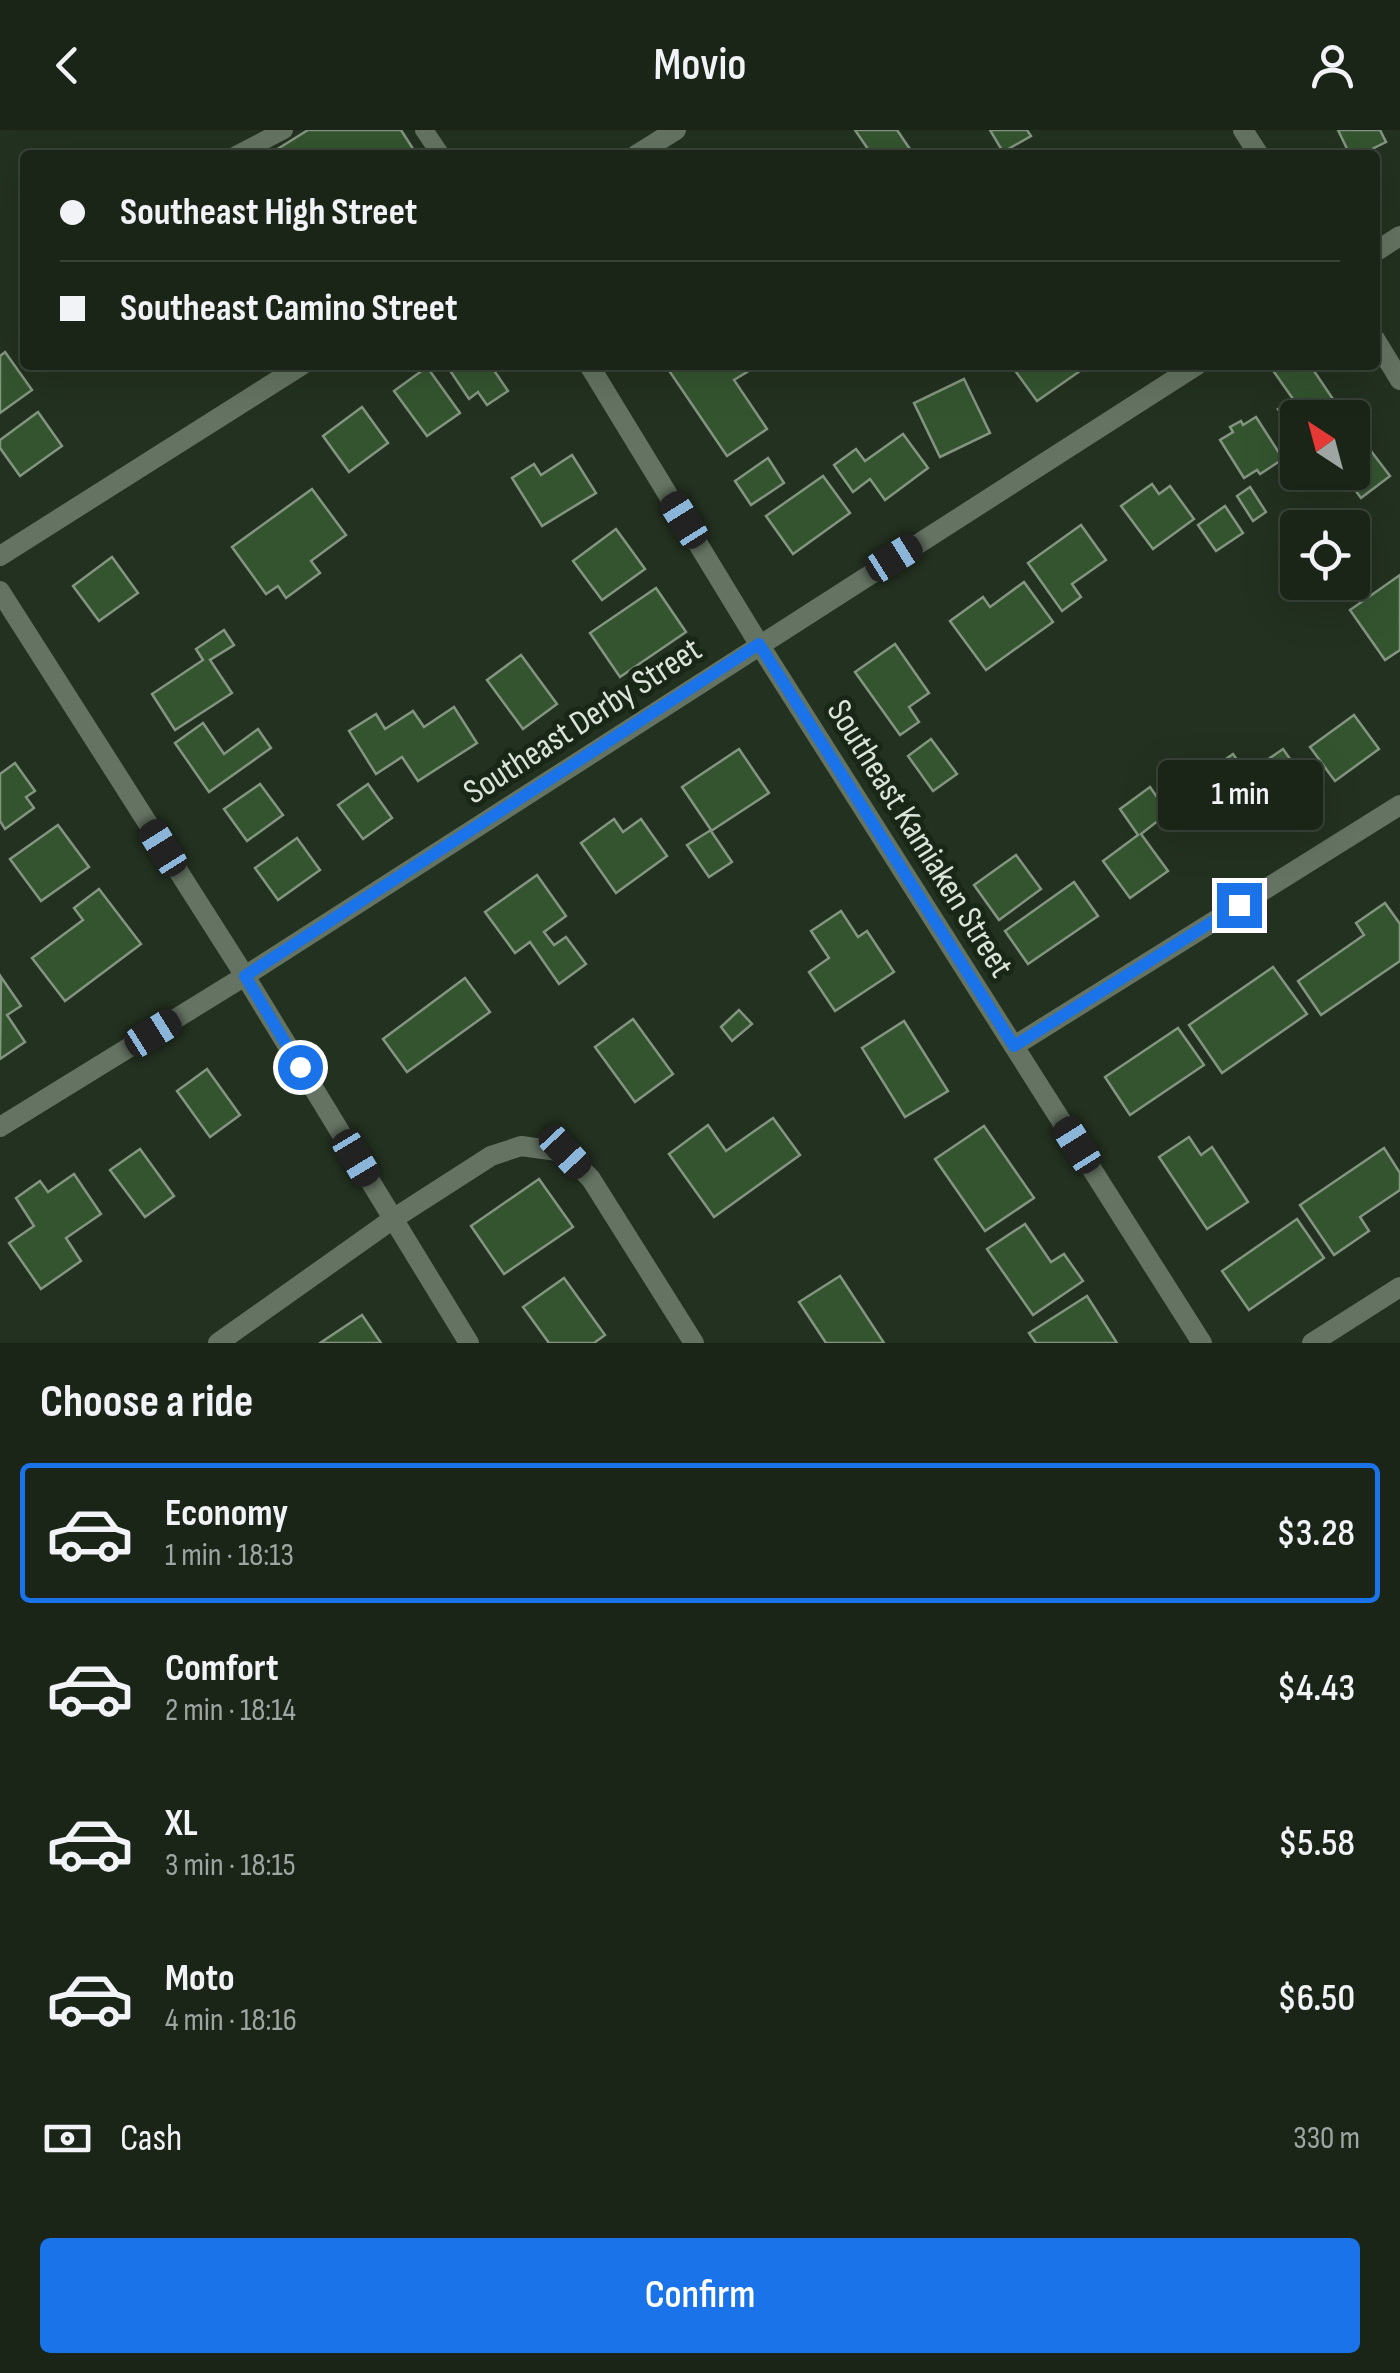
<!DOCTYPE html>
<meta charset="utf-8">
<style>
:root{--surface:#1a2518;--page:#273125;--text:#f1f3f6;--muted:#9fa5a2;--line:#384237;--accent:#1a73e8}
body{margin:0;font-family:"Sofia Sans Condensed",sans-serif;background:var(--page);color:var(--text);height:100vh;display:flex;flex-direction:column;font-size:38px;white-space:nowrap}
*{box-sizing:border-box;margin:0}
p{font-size:32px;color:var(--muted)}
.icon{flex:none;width:55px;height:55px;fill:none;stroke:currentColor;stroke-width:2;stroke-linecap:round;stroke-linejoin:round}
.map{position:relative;height:1213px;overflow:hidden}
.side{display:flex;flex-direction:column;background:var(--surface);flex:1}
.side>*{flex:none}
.hud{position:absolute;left:20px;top:20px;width:1360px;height:220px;border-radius:10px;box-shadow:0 10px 40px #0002,0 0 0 2px var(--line);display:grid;align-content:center;height:220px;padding:0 40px;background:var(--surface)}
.needle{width:65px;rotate:324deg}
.tools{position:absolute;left:1280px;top:270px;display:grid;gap:20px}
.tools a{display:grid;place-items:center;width:90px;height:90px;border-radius:10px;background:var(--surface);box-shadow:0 10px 40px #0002,0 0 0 2px var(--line);font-size:50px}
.end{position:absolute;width:45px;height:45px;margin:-22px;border:12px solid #1a73e8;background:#fff;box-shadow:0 0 0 5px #fff}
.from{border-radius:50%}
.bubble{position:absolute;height:70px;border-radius:10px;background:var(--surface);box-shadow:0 10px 40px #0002,0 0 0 2px var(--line);font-size:32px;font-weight:600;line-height:70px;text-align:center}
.car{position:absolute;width:30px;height:60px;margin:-30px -15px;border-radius:12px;box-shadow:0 0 8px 2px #0007;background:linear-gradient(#222 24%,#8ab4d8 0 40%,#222 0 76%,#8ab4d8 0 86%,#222 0)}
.hud b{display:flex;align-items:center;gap:35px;height:95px;font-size:38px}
.hud b+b{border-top:2px solid var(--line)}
.hud i{width:25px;height:25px;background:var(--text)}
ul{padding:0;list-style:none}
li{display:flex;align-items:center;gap:30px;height:140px;margin:0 20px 15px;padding:0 20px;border:5px solid transparent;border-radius:10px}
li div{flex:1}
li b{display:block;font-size:38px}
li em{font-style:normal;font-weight:600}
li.active{border-color:var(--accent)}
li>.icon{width:90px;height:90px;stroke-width:1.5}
h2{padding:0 40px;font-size:45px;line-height:120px}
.pay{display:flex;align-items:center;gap:25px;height:110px;padding:0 40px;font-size:38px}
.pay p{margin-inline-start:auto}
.cta{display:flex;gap:20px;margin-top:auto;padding:20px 40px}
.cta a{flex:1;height:115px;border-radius:10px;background:var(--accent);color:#fff;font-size:40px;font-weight:600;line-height:115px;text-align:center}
header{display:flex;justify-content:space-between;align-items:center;height:130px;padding:0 40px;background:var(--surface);font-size:45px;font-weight:600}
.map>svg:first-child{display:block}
.building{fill:#34542f;stroke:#839580;stroke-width:2.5}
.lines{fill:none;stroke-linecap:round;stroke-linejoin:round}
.service{stroke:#647362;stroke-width:18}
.minor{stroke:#647362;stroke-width:20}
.route{stroke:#1a73e8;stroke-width:12}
.labels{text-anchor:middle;stroke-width:10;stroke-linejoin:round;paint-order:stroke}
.street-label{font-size:35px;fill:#dbe4d9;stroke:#192717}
</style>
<header><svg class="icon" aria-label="back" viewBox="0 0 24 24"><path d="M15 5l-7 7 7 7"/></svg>Movio<svg class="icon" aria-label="person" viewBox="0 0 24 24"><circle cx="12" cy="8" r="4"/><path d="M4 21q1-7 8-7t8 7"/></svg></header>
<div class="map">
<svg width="1400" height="1213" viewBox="0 0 1400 1213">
<rect width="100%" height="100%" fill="#233120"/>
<g class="building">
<polygon points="308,0 401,0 417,25 268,25"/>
<polygon points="855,0 897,0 914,25 872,25"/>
<polygon points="990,0 1027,0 1031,6 1003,22"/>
<polygon points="1338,0 1380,0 1386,12 1360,25 1350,25"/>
<polygon points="5,222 32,260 0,283 0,226"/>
<polygon points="455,235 500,235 493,239 508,261 487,275 478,262 469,269 449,239"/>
<polygon points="680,235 743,235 747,242 734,250 767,299 727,326 670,242"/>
<polygon points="1011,235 1076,235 1080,241 1037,271"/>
<polygon points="1278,235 1310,235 1339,278 1325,288 1298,288 1297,307 1278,279 1293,269 1272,239"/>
<polygon points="427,237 460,283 427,306 394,261"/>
<polygon points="964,249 990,303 940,327 914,273"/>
<polygon points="362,277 388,313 349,342 323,306"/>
<polygon points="38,282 62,316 20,346 0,318 0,310"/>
<polygon points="1256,287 1283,329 1260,344 1257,340 1244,348 1220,310 1233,302 1230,297 1241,291 1243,295"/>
<polygon points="903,304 928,338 885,370 870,349 853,362 834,335 856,319 865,331"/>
<polygon points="1371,321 1390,346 1361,368 1342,342 1352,342 1352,335"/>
<polygon points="572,325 596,363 542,396 512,348 534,334 541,345"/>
<polygon points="768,328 784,353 751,375 735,351"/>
<polygon points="823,346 850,383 793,424 766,386"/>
<polygon points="1152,354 1159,364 1170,356 1194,389 1153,419 1121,376"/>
<polygon points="1250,357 1266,382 1253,391 1237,366"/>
<polygon points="312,359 346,405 311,431 320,443 286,468 278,456 266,464 232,417"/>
<polygon points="1225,376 1243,403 1216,421 1198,395"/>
<polygon points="1081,395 1106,430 1072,454 1081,467 1062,481 1028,433"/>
<polygon points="616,399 645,439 602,470 573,431"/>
<polygon points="112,427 138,463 99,491 73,456"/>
<polygon points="1400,445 1400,520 1385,530 1350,480"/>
<polygon points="1024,452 1053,492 986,540 950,491 983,467 990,477"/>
<polygon points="656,458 686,502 620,547 590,503"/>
<polygon points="224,500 234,515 210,530 232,563 175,600 152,564 203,530 196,519"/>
<polygon points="895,514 929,563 909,577 919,592 900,605 855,542"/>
<polygon points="521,525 557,574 523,599 487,550"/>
<polygon points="454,577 477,613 418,651 402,627 376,644 349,601 376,584 385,599 413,581 424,597"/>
<polygon points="1354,585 1379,619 1335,651 1310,617"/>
<polygon points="203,593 224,624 258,599 271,618 209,662 175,613"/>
<polygon points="931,609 957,644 933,661 908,626"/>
<polygon points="739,619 769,663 711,701 732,732 709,747 687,715 711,700 682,657"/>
<polygon points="1283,619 1307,653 1241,700 1202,646 1233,624 1247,644"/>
<polygon points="15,633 35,661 26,667 34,678 5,699 0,691 0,644"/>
<polygon points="260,654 283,685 247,711 224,679"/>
<polygon points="368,654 392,688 363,709 338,675"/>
<polygon points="1150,657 1168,683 1141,704 1168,741 1130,768 1103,731 1138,705 1120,679"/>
<polygon points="614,689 623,702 641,689 667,726 616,763 581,713"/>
<polygon points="58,695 89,737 41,771 10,729"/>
<polygon points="297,708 320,740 278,770 255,738"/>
<polygon points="1016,725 1041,759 999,790 974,755"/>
<polygon points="537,745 566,786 544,802 554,815 566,807 586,834 559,854 530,812 515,823 485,782"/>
<polygon points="1074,752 1098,786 1028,834 1005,801"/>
<polygon points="99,759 141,814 65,871 32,828 83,790 74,778"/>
<polygon points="1385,773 1400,794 1400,831 1321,885 1298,851 1364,805 1356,793"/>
<polygon points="841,781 858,807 867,801 894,842 835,881 809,842 829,828 811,801"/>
<polygon points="1273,837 1307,884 1222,943 1189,895"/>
<polygon points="1,847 21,876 7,885 25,912 0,929"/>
<polygon points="465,848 490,882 407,942 383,909"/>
<polygon points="739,880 752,894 732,911 721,897"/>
<polygon points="633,889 673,944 635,972 595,917"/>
<polygon points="904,891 948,961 905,987 862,918"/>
<polygon points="1178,898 1204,935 1130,985 1105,947"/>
<polygon points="207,939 240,985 210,1007 177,961"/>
<polygon points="773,988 800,1025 714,1087 669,1024 708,995 726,1021"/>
<polygon points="984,996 1034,1068 985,1101 935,1029"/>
<polygon points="1189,1007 1201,1025 1212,1017 1248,1072 1207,1099 1159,1027"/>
<polygon points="1384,1018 1400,1043 1400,1060 1360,1087 1369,1101 1334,1125 1300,1075"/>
<polygon points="140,1019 174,1066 145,1087 110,1040"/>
<polygon points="74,1044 101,1084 66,1108 81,1131 41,1159 9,1113 34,1096 16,1068 40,1051 48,1062"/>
<polygon points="539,1049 573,1097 504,1144 471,1096"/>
<polygon points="1297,1089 1324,1128 1249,1180 1222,1141"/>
<polygon points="1025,1094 1051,1132 1064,1124 1083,1151 1033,1185 987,1119"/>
<polygon points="840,1146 884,1213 826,1213 799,1172"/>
<polygon points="564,1148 605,1205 594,1213 549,1213 523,1177"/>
<polygon points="1087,1166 1117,1213 1036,1213 1029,1203"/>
<polygon points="362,1185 381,1213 320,1213"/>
</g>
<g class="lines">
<g class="service">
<polyline points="424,0 441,25"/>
<polyline points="236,25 284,0"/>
</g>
<g class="minor">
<polyline points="1243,0 1259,25"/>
<polyline points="636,25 676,0"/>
<polyline points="1375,122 1400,106"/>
<polyline points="1375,209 1400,250"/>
<polyline points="589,235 759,514 1202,1213"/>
<polyline points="0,426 302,235"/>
<polyline points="0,461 245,846 469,1213"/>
<polyline points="1014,916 1400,675"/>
<polyline points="0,997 245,846 1197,235"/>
<polyline points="218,1213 393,1089 491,1026 521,1016 565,1022 591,1049 694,1213"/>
<polyline points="1312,1213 1400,1157"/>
</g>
</g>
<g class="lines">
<polyline class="route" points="300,937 245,846 759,514 1014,916 1239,775"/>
</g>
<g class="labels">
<g class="street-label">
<text transform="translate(582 590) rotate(-33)" y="12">Southeast Derby Street</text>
<text transform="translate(921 708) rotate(58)" y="12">Southeast Kamiaken Street</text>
</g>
</g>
</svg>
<div class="tools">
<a><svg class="needle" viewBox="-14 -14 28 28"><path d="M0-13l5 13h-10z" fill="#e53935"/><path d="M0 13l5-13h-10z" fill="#9fa5a2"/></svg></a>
<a><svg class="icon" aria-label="locate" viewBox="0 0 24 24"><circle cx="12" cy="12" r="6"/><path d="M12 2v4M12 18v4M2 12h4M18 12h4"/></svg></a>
</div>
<i class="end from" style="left:300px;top:937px"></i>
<i class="end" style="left:1239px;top:775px"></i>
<div class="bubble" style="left:1158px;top:630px;width:165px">1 min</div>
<i class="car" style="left:684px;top:390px;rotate:328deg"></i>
<i class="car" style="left:894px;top:428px;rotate:58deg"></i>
<i class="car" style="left:163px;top:718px;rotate:328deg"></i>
<i class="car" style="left:153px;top:903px;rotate:58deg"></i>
<i class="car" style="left:1077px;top:1015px;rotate:328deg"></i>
<i class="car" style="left:565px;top:1022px;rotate:137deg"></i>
<i class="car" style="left:356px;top:1028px;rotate:149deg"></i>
<div class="hud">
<b><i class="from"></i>Southeast High Street</b>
<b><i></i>Southeast Camino Street</b>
</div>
</div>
<section class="side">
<h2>Choose a ride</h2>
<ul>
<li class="active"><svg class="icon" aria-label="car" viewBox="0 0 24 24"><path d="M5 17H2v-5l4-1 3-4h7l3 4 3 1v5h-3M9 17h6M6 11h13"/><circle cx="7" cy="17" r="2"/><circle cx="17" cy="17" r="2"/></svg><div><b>Economy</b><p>1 min · 18:13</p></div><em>$3.28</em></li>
<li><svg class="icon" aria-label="car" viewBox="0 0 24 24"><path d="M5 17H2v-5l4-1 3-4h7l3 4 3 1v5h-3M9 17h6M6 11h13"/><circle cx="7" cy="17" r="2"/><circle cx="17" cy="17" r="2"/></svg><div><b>Comfort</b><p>2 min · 18:14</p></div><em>$4.43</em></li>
<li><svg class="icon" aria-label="car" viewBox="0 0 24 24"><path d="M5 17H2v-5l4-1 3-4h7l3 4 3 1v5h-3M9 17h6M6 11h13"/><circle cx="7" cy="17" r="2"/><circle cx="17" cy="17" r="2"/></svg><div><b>XL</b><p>3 min · 18:15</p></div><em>$5.58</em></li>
<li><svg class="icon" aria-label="car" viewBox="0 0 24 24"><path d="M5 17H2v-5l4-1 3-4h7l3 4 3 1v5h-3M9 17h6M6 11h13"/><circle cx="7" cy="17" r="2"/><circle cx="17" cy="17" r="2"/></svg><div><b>Moto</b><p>4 min · 18:16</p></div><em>$6.50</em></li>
</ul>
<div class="pay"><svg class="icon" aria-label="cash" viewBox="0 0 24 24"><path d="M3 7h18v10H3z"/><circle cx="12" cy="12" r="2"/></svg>Cash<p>330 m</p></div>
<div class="cta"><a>Confirm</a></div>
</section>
